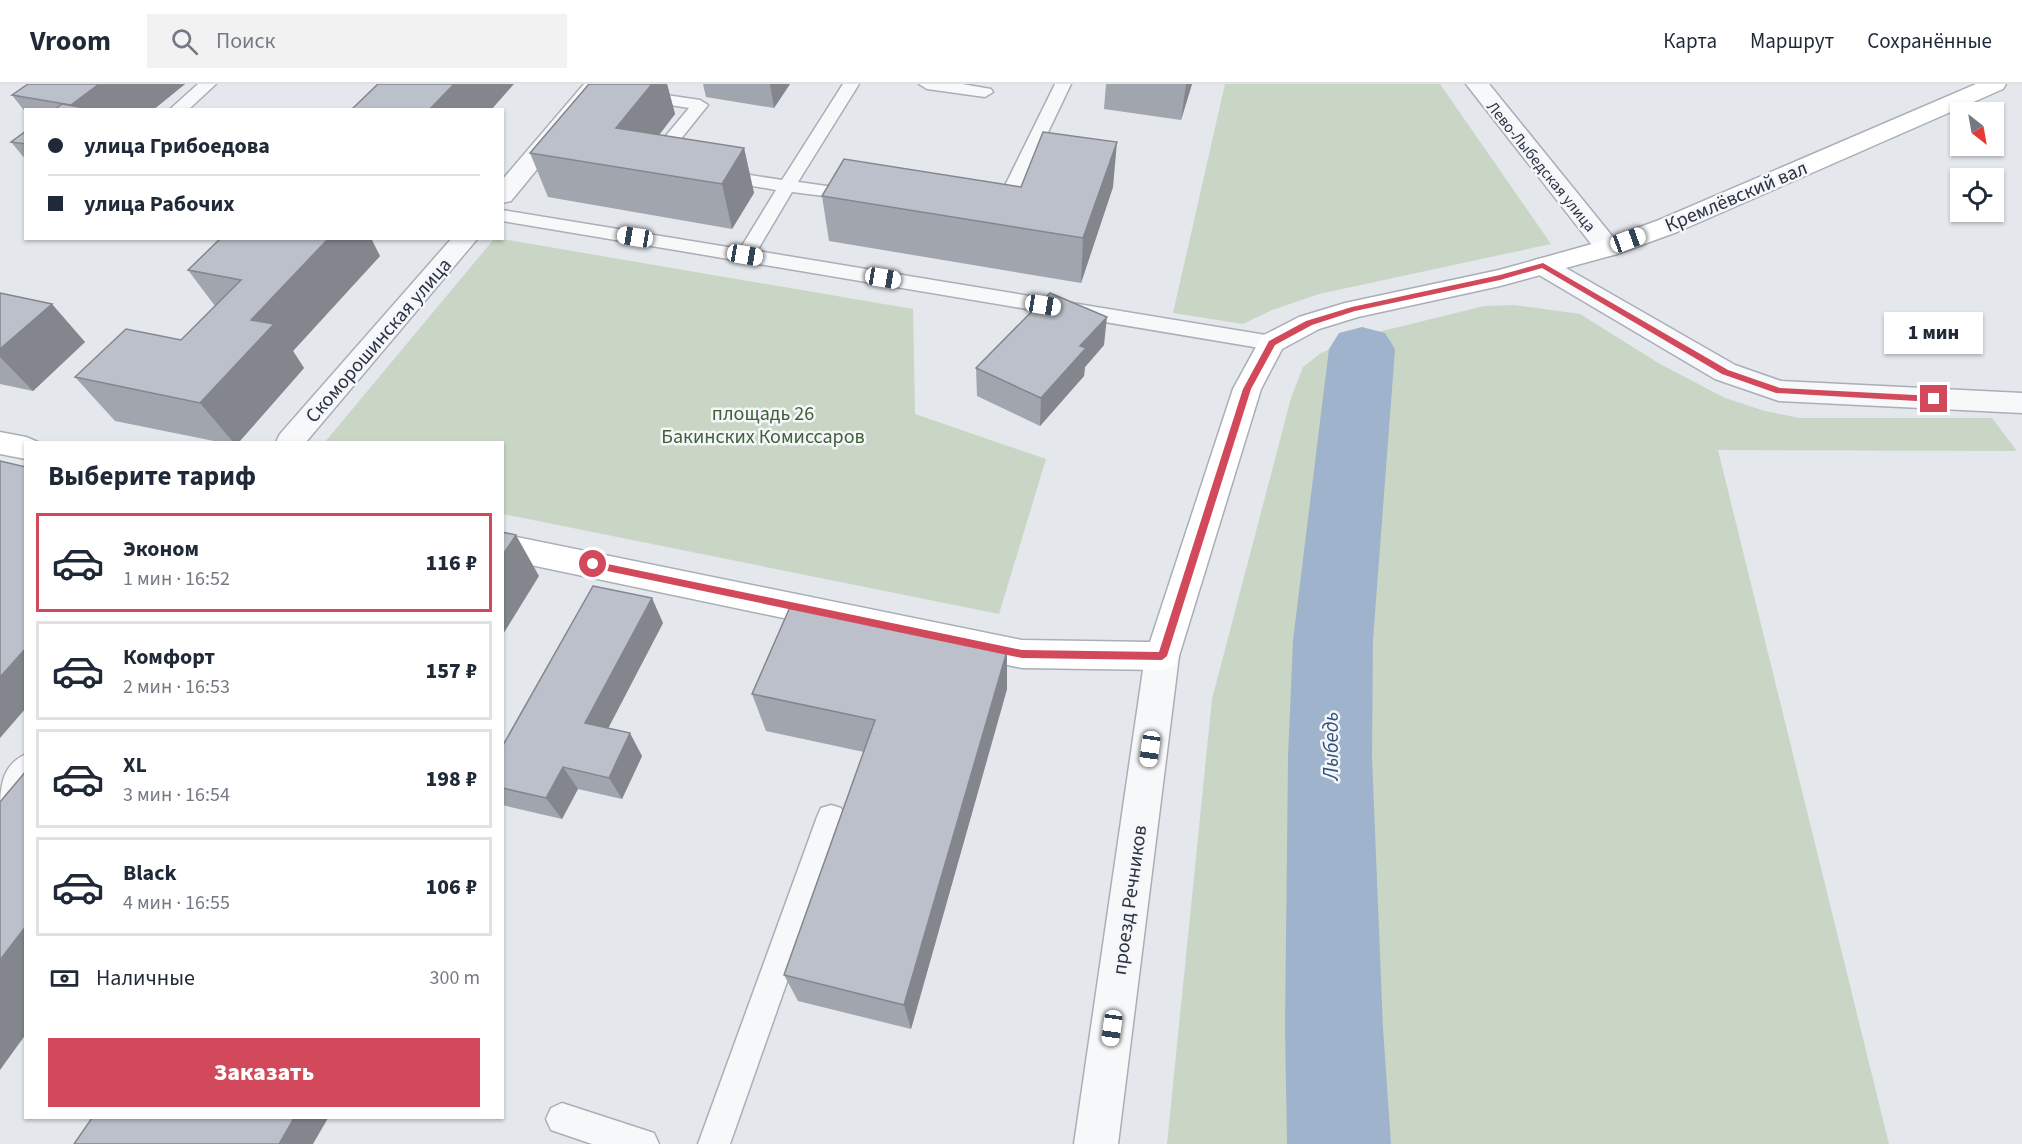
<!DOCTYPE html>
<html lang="ru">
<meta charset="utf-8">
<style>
:root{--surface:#fff;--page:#f2f2f3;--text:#1f2937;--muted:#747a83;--line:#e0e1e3;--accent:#d1495b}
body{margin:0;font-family:"Source Sans 3",sans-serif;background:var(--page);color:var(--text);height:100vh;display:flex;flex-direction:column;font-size:22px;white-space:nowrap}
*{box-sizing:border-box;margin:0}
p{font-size:20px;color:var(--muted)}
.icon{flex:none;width:33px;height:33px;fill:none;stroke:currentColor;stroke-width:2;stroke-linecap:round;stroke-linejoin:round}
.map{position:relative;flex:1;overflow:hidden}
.details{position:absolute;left:24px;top:357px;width:480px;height:678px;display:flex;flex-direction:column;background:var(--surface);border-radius:0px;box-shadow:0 2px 4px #0004}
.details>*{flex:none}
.top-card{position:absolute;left:24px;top:24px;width:480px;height:132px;border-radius:0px;box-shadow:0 2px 4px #0004;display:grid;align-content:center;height:132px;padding:0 24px;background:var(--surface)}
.needle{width:39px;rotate:149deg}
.buttons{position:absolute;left:1950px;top:18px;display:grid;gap:12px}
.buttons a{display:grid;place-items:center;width:54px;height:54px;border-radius:0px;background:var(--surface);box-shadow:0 2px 4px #0004;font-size:30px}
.end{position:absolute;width:27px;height:27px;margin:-14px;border:8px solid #d1495b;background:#fff;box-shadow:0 0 0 3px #fff}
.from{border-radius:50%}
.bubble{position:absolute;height:42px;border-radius:0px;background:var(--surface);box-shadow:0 2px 4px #0004;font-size:20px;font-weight:800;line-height:42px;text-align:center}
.car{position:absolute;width:18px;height:36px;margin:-18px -9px;border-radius:8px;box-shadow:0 0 4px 2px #0007;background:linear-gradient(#fff 24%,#345 0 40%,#fff 0 76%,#345 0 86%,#fff 0)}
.top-card b{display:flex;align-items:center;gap:21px;height:57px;font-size:22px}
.top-card b+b{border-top:2px solid var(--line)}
.top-card i{width:15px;height:15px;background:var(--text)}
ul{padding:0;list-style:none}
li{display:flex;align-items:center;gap:18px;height:99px;margin:0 12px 9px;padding:0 12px;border:3px solid var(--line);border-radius:0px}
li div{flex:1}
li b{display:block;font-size:22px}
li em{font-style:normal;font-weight:800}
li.current{border-color:var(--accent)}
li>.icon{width:54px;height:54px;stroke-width:1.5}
h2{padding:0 24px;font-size:27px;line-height:72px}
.pay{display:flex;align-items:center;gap:15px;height:66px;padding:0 24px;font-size:22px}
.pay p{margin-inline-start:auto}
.primary-button{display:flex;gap:12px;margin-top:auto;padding:12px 24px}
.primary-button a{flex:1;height:69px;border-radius:0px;background:var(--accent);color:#fff;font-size:24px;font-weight:800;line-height:69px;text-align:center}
header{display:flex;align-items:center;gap:36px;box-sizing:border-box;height:84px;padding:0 30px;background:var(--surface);border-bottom:2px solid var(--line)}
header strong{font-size:28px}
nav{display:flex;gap:33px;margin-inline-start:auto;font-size:21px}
.search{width:420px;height:54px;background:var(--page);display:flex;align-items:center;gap:15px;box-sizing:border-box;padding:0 21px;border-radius:0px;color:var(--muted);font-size:22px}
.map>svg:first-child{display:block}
.green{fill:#c9d6c5}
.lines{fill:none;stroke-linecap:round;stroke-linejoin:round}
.river{fill:#9fb4cc;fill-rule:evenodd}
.lane-casing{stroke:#a9aeb7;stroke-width:3}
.street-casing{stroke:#a9aeb7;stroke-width:3}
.secondary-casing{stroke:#a9aeb7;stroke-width:3}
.lane{fill:#f7f8fa;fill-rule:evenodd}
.street{fill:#f7f8fa;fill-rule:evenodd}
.secondary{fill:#fff;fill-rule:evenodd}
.wall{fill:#a1a5ae}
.shaded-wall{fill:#83868d}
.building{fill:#bbc0ca;stroke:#83868d;stroke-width:1.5}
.route{fill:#d1495b}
.labels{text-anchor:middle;stroke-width:5;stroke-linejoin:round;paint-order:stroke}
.far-street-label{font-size:16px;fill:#2b3445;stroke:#f4f6f9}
.street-label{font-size:20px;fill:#2b3445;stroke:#f4f6f9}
.park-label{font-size:20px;fill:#3f6138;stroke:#f4f6f9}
.water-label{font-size:21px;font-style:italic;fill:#34527a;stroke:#f4f6f9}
</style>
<header>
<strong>Vroom</strong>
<div class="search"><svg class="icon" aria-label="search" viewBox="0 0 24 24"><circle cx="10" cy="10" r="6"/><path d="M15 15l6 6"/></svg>Поиск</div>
<nav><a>Карта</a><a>Маршрут</a><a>Сохранённые</a></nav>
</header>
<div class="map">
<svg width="2022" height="1060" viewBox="0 0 2022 1060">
<rect width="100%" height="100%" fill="#e4e7ec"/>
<g class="green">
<polygon points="1225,0 1440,0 1551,160 1319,210 1272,226 1243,240 1173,229"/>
<polygon points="496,154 913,225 915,330 1046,375 999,530 503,430 502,358 325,358 494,155"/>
<polygon points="1514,221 1580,230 1660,280 1725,314 1765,327 1800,334 1992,334 2017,367 1718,366 1889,1060 1167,1060 1212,615 1291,314 1303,283 1321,269 1358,253 1484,222"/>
</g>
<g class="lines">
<polygon class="river" points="1362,243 1385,249 1395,265 1373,556 1372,673 1383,944 1391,1060 1287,1060 1285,944 1288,673 1293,556 1329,265 1339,249"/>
<defs>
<g id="lane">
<polygon points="198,0 216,0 188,26 169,26"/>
<polygon points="843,0 859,0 798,98 856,106 862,107 865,111 862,115 856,116 792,108 757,167 1272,252 1279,254 1282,259 1279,264 1272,266 502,137 502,126 740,165 776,106 718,96 712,95 709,91 712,87 718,86 782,96"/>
<polygon points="919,0 962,0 991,5 993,8 985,13 927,5"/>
<polygon points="1055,0 1071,0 1009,130 1006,134 994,134 991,130"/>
<polygon points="639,7 700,16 708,21 660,81 648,81 645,77 689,24 633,15 631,12"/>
<polygon points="831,721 841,724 845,733 730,1060 698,1060 817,733 821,724"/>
<polygon points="562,1019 654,1049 659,1060 592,1060 551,1046 546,1035 551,1024"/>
</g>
<g id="street">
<polygon points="584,0 607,0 511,117 502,119 502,96"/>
<polygon points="1466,0 1489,0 1617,158 1621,164 1617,170 1608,172 1599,170"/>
<polygon points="452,154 478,154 306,358 276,358 280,350"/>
<polygon points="1543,174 1552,176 1735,281 1781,297 2022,309 2022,329 1779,317 1715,295 1534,188 1530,182 1534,176"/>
<polygon points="1162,558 1174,562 1179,572 1118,1060 1074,1060 1145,572 1150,562"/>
<path d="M26 670C26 700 33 722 0 735 0 705 0 682 26 670Z"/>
</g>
<g id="secondary">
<polygon points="1976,0 2006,0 2003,5 1677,148 1617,170 1500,202 1358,233 1319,245 1282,265 1261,305 1179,572 1174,582 1162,586 1022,584 502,475 502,450 1022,556 1150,558 1233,305 1262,252 1299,233 1345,219 1499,186 1599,158 1659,136"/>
<polygon points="0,348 26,353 38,358 26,358 26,375 0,370"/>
</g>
</defs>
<use href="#lane" class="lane-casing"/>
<use href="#street" class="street-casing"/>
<use href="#secondary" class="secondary-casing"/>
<use href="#lane" class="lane"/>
<use href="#street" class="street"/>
<use href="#secondary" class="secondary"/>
</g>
<g class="wall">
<polygon points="28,0 185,0 153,26 26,26 26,29 12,11"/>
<polygon points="589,0 667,0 675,30 659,51 744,64 754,109 732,145 548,113 530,69"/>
<polygon points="703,0 790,0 774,24 706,13"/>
<polygon points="1106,0 1192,0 1181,36 1104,25"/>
<polygon points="26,47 26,76 11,58"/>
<polygon points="1021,103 1113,103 1081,199 829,157 822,112"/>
<polygon points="380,172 293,267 304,284 239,358 219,358 115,337 75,293 181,256 215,222 188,186"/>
<polygon points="0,209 85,258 33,307 0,300"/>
<polygon points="1104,261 1085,283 1084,292 1040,342 977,312 976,284"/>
<polygon points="663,539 608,644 642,672 622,715 578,705 562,735 502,721 502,663"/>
<polygon points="1007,605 911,945 798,917 784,891 864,668 766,647 752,610"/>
</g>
<g class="shaded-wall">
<polygon points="99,0 185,0 153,26 74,26 71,21"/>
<polygon points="454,0 514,0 491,26 429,26"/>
<polygon points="652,0 667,0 675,30 633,85 616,44"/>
<polygon points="770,0 790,0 774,24"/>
<polygon points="1186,0 1192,0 1181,36"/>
<polygon points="1117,58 1113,103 1081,199 1083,154"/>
<polygon points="744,64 754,109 732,145 722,100"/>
<polygon points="329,154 371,154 380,172 293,267 304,284 239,358 233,358 200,319 251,236"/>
<polygon points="52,220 85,258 33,307 0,273 0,265"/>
<polygon points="1107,233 1104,261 1085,283 1084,292 1040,342 1041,314 1080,262"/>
<polygon points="516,451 539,492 502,552 502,472"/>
<polygon points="652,514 663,539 599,662 585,639"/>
<polygon points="26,564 26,624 0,654 0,593"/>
<polygon points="1007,567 1007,605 911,945 904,921"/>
<polygon points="630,649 642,672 622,715 609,694"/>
<polygon points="563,683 578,705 562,735 546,714"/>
<polygon points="26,842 26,950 0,986 0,876"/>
<polygon points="294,1034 328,1034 313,1060 279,1060"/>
</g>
<g class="building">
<polygon points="28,0 99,0 71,21 12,11"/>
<polygon points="378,0 454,0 429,26 351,26"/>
<polygon points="589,0 652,0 616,44 744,64 722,100 530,69"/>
<polygon points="62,20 96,26 54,26"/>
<polygon points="26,47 26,60 11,58"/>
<polygon points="1043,48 1117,58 1083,154 822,112 844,75 1021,103"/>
<polygon points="221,154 329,154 251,236 274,240 200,319 75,293 126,245 181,256 241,196 188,186"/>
<polygon points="0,209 52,220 0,265"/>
<polygon points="1050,209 1107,233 1080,262 1086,264 1041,314 976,284"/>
<polygon points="0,377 26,383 26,564 0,593"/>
<polygon points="502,448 516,451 502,472"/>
<polygon points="593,502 652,514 585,639 630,649 609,694 563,683 546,714 502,704 502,663"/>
<polygon points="790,523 1007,567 904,921 784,891 875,636 752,610"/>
<polygon points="26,687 26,842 0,876 0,718"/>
<polygon points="92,1034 294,1034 279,1060 74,1060"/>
</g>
<polygon class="route" points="1543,179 1728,286 1780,304 1934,312 1938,315 1934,318 1776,309 1722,290 1542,184 1500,196 1355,227 1312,241 1275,261 1251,305 1167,572 1162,576 1022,574 593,484 588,480 593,477 1022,566 1159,568 1243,305 1269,257 1306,237 1352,223 1500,191"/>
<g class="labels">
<g class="far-street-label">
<text transform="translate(1542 82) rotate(51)" y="6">Лево-Лыбедская улица</text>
</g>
<g class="street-label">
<text transform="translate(1736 112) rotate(-23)" y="7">Кремлёвский вал</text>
<text transform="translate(378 256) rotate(-49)" y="7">Скоморошинская улица</text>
<text transform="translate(1129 816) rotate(-82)" y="7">проезд Речников</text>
</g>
<g class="park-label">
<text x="763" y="336">площадь 26<tspan x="763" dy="23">Бакинских Комиссаров</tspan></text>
</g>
<g class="water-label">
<text transform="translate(1331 662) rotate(-90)" y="7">Лыбедь</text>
</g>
</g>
</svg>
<div class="buttons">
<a><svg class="needle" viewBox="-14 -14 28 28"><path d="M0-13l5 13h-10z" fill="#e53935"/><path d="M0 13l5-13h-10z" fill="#747a83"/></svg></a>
<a><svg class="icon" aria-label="locate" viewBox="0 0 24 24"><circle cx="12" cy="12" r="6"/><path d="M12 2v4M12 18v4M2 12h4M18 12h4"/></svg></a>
</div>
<i class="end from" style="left:593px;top:480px"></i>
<i class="end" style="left:1934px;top:315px"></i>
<div class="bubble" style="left:1884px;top:228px;width:99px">1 мин</div>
<i class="car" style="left:635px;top:153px;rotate:279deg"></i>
<i class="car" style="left:1628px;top:156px;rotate:70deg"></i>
<i class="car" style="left:745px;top:171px;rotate:100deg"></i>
<i class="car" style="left:883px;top:194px;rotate:100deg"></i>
<i class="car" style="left:1043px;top:221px;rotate:99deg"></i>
<i class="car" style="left:1150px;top:665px;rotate:188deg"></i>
<i class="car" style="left:1112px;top:944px;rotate:188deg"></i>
<div class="top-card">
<b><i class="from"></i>улица Грибоедова</b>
<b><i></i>улица Рабочих</b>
</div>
<section class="details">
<h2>Выберите тариф</h2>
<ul>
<li class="current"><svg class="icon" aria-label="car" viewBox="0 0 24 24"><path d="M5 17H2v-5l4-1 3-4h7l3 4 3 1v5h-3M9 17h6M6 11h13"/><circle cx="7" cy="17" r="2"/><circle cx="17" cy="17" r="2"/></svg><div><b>Эконом</b><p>1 мин · 16:52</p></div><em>116 ₽</em></li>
<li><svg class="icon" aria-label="car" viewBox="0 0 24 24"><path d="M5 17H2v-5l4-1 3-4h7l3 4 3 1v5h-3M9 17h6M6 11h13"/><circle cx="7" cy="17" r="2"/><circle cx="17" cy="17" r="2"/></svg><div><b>Комфорт</b><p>2 мин · 16:53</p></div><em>157 ₽</em></li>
<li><svg class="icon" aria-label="car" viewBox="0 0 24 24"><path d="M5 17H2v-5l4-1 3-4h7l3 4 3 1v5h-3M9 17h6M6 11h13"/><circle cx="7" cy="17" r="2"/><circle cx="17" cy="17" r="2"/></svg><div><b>XL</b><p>3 мин · 16:54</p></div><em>198 ₽</em></li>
<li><svg class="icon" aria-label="car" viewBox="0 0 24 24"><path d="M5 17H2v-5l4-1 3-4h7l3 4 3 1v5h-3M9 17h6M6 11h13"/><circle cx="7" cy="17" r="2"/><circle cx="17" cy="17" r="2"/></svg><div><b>Black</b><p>4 мин · 16:55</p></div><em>106 ₽</em></li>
</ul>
<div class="pay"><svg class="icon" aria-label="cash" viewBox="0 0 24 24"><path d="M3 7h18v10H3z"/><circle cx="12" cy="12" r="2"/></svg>Наличные<p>300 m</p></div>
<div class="primary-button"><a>Заказать</a></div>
</section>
</div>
